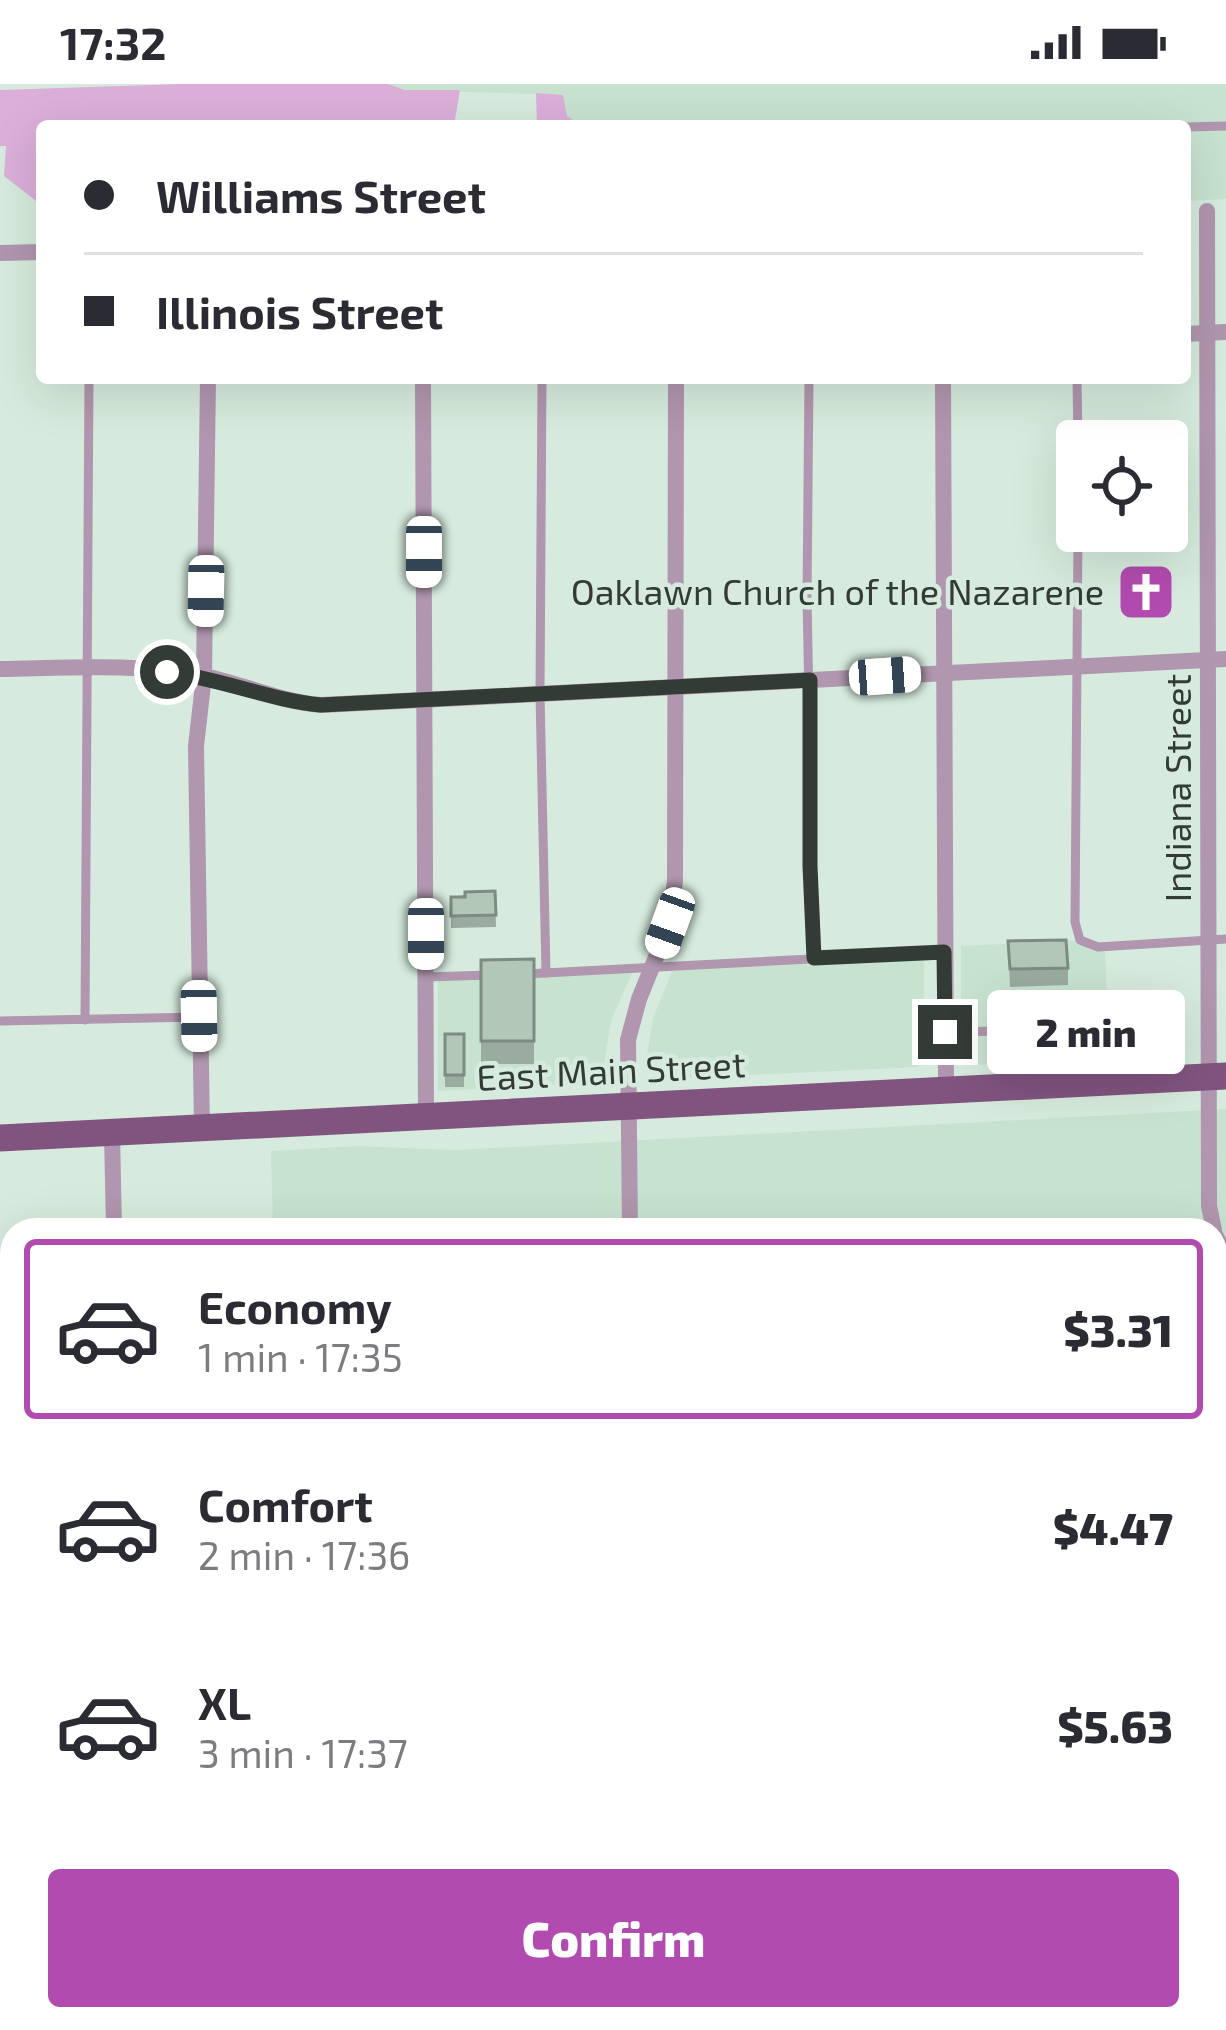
<!DOCTYPE html>
<meta charset="utf-8">
<style>
:root{--surface:#fff;--page:#f7f7f7;--text:#2b2b33;--muted:#7c7c81;--line:#e1e1e2;--accent:#b24baf}
body{margin:0;font-family:"Exo 2",sans-serif;background:var(--page);color:var(--text);height:100vh;display:flex;flex-direction:column;font-size:45px;white-space:nowrap}
*{box-sizing:border-box;margin:0}
p{font-size:39px;color:var(--muted)}
.icon{flex:none;width:66px;height:66px;fill:none;stroke:currentColor;stroke-width:2;stroke-linecap:round;stroke-linejoin:round}
.map{position:relative;flex:1;overflow:hidden}
.drawer{position:absolute;left:0px;top:1134px;width:1227px;height:813px;display:flex;flex-direction:column;background:var(--surface);border-radius:36px 36px 0 0;box-shadow:0 12px 48px #0002}
.drawer>*{flex:none}
.hud{position:absolute;left:36px;top:36px;width:1155px;height:264px;border-radius:12px;box-shadow:0 12px 48px #0002;display:grid;align-content:center;height:264px;padding:0 48px;background:var(--surface)}
.fabs{position:absolute;left:1056px;top:336px;display:grid;gap:24px}
.fabs a{display:grid;place-items:center;width:132px;height:132px;border-radius:12px;background:var(--surface);box-shadow:0 12px 48px #0002;font-size:60px}
.end{position:absolute;width:54px;height:54px;margin:-27px;border:15px solid #333b36;background:#fff;box-shadow:0 0 0 6px #fff}
.from{border-radius:50%}
.bubble{position:absolute;height:84px;border-radius:12px;background:var(--surface);box-shadow:0 12px 48px #0002;font-size:39px;font-weight:800;line-height:84px;text-align:center}
.car{position:absolute;width:36px;height:72px;margin:-36px -18px;border-radius:15px;box-shadow:0 0 9px 3px #0007;background:linear-gradient(#fff 24%,#345 0 40%,#fff 0 76%,#345 0 86%,#fff 0)}
.hud b{display:flex;align-items:center;gap:42px;height:114px;font-size:45px}
.hud b+b{border-top:3px solid var(--line)}
.hud i{width:30px;height:30px;background:var(--text)}
ul{padding:21px 0 0;list-style:none}
li{display:flex;align-items:center;gap:36px;height:180px;margin:0 24px 18px;padding:0 24px;border:6px solid transparent;border-radius:12px}
li div{flex:1}
li b{display:block;font-size:45px}
li em{font-style:normal;font-weight:800}
li.on{border-color:var(--accent)}
li>.icon{width:108px;height:108px;stroke-width:1.5}
.action{display:flex;gap:24px;margin-top:auto;padding:24px 48px}
.action a{flex:1;height:138px;border-radius:12px;background:var(--accent);color:#fff;font-size:48px;font-weight:800;line-height:138px;text-align:center}
.status{display:flex;justify-content:space-between;align-items:center;height:84px;padding:0 60px;background:var(--surface);direction:ltr}
.status svg{height:33px;fill:currentColor}
.map>svg:first-child{display:block}
.built{fill:#c7e3d0}
.green{fill:#dbafd8}
.lines{fill:none;stroke-linecap:round;stroke-linejoin:round}
.stream{stroke:#84cfa0;stroke-width:4.5}
.path{stroke:#8e9d93;stroke-width:3;stroke-dasharray:3 9;stroke-linecap:butt}
.service{stroke:#b096ae;stroke-width:9}
.minor{stroke:#b096ae;stroke-width:16}
.primary{stroke:#81547f;stroke-width:27}
.wall{fill:#9aab9f}
.building{fill:#b3c7b9;stroke:#7d8b82;stroke-width:3}
.route{stroke:#333b36;stroke-width:15}
.labels{text-anchor:middle;stroke-width:9;stroke-linejoin:round;paint-order:stroke}
.poi-label{font-size:36px;fill:#333b36;stroke:#d6ebdd;text-anchor:end}
.street-label{font-size:36px;fill:#333b36;stroke:#d6ebdd}
</style>
<div class="status"><b>17:32</b><svg viewBox="0 0 49 12"><path d="M0 12V9h3v3zM5 12V6h3v6zM10 12V3h3v9zM15 12V0h3v12zM26 1h20v11H26zM47 4h2v5h-2z"/></svg></div>
<div class="map">
<svg width="1226" height="1946" viewBox="0 0 1226 1946">
<rect width="100%" height="100%" fill="#d6ebdd"/>
<g class="built">
<polygon points="388,0 1226,0 1226,115 1185,117 1185,42 581,42 566,32 562,11 405,6"/>
<polygon points="1080,856 1105,863 1109,974 975,981 965,978 961,968 961,862"/>
<polygon points="924,869 924,976 918,983 666,995 652,989 646,977 653,934 675,880"/>
<polygon points="633,887 611,937 602,994 592,999 438,1007 438,893"/>
<polygon points="1226,1025 1226,1946 0,1946 0,1936 14,1935 1215,1935 1215,1146 273,1146 271,1067 358,1062 454,1066"/>
</g>
<g class="green">
<polygon points="180,0 388,0 405,6 460,6 454,42 42,42 42,110 36,117 4,92 6,62 0,62 0,6"/>
<polygon points="536,9 563,11 567,32 581,42 537,42"/>
<polygon points="145,1935 263,1935 263,1946 151,1946"/>
</g>
<g class="lines">
<polyline class="stream" points="349,1946 355,1935"/>
<g class="path">
<polyline points="1215,1631 1226,1622"/>
<polyline points="1215,1670 1226,1660"/>
<polyline points="1215,1782 1226,1795"/>
<polyline points="1215,1832 1226,1819"/>
<polyline points="1215,1846 1226,1854"/>
<polyline points="1079,1935 1079,1946"/>
<polyline points="1111,1935 1112,1946"/>
<polyline points="887,1946 890,1935"/>
<polyline points="1143,1946 1148,1935"/>
</g>
<g class="service">
<polyline points="1185,43 1226,42"/>
<polyline points="542,294 540,610 546,889"/>
<polyline points="809,294 807,515 814,874"/>
<polyline points="1077,294 1078,357"/>
<polyline points="1078,447 1075,838 1080,856 1098,863 1226,855"/>
<polyline points="525,890 945,868"/>
<polyline points="426,893 490,891"/>
<polyline points="85,936 89,294"/>
<polyline points="0,937 199,933"/>
<polyline points="945,948 1003,947 1003,970 1085,969 1086,992"/>
<polyline points="5,1364 12,1771"/>
<polyline points="1215,1367 1226,1366"/>
<polyline points="1215,1513 1226,1513"/>
<polyline points="1215,1591 1226,1594"/>
<polyline points="363,1946 369,1935"/>
</g>
<g class="minor">
<polyline points="1207,127 1209,1122 1214,1146"/>
<polyline points="0,169 42,168"/>
<polyline points="1185,250 1226,248"/>
<polyline points="423,294 426,1032"/>
<polyline points="943,294 946,1006"/>
<path d="M0 585C67 584 137 579 204 592 244 600 280 618 321 621L1226 575"/>
<polyline points="202,1045 196,662 204,592 208,294"/>
<polyline points="112,1049 114,1146"/>
<polyline points="630,1146 628,956 639,915 670,839 675,796 676,294"/>
<polyline points="1215,1151 1226,1172"/>
<polyline points="1215,1607 1226,1603"/>
<polyline points="0,1927 12,1927"/>
<polyline points="686,1935 688,1946"/>
<polyline points="910,1946 913,1935"/>
<polyline points="945,1946 948,1935"/>
</g>
<polyline class="primary" points="0,1054 1226,992"/>
</g>
<g class="wall">
<polygon points="495,807 496,843 451,844 451,813"/>
<polygon points="1008,857 1068,884 1068,901 1010,903"/>
<polygon points="534,875 534,980 481,980 481,876"/>
<rect x="445" y="950" width="19" height="53"/>
<rect x="1215" y="1716" width="11" height="57"/>
</g>
<g class="building">
<polygon points="495,807 496,831 451,832 451,813 465,813 465,808"/>
<polygon points="1066,856 1068,884 1010,885 1008,857"/>
<polygon points="534,875 534,957 481,957 481,876"/>
<rect x="445" y="950" width="19" height="41"/>
<rect x="1215" y="1716" width="11" height="34"/>
</g>
<g class="lines">
<path class="route" d="M167 588C220 594 268 616 321 621L810 596V782L814 874 944 868 945 948"/>
</g>
<defs>
<symbol id="church-square" viewBox="-11 -11 22 22"><rect x="-9" y="-9" width="18" height="18" rx="4" fill="#b24baf" stroke="#d6ebdd"/><path d="M-1.2-6h2.4v3.5h3.3v2.4h-3.3V6h-2.4V-.1h-3.3v-2.4h3.3Z" fill="#fff"/></symbol>
</defs>
<g fill-rule="evenodd">
<use href="#church-square" x="1113" y="475" width="66" height="66"/>
</g>
<g class="labels">
<g class="poi-label">
<text x="1104" y="521">Oaklawn Church of the Nazarene</text>
</g>
<g class="street-label">
<text transform="translate(1178 704) rotate(-90)" y="13">Indiana Street</text>
<text transform="translate(611 987) rotate(-3)" y="13">East Main Street</text>
</g>
</g>
</svg>
<div class="fabs">
<a><svg class="icon" aria-label="locate" viewBox="0 0 24 24"><circle cx="12" cy="12" r="6"/><path d="M12 2v4M12 18v4M2 12h4M18 12h4"/></svg></a>
</div>
<i class="end from" style="left:167px;top:588px"></i>
<i class="end" style="left:945px;top:948px"></i>
<div class="bubble" style="left:987px;top:906px;width:198px">2 min</div>
<i class="car" style="left:424px;top:468px;rotate:180deg"></i>
<i class="car" style="left:206px;top:507px;rotate:181deg"></i>
<i class="car" style="left:885px;top:592px;rotate:86deg"></i>
<i class="car" style="left:670px;top:839px;rotate:200deg"></i>
<i class="car" style="left:426px;top:850px;rotate:180deg"></i>
<i class="car" style="left:199px;top:932px;rotate:179deg"></i>
<div class="hud">
<b><i class="from"></i>Williams Street</b>
<b><i></i>Illinois Street</b>
</div>
<section class="drawer">
<ul>
<li class="on"><svg class="icon" aria-label="car" viewBox="0 0 24 24"><path d="M5 17H2v-5l4-1 3-4h7l3 4 3 1v5h-3M9 17h6M6 11h13"/><circle cx="7" cy="17" r="2"/><circle cx="17" cy="17" r="2"/></svg><div><b>Economy</b><p>1 min · 17:35</p></div><em>$3.31</em></li>
<li><svg class="icon" aria-label="car" viewBox="0 0 24 24"><path d="M5 17H2v-5l4-1 3-4h7l3 4 3 1v5h-3M9 17h6M6 11h13"/><circle cx="7" cy="17" r="2"/><circle cx="17" cy="17" r="2"/></svg><div><b>Comfort</b><p>2 min · 17:36</p></div><em>$4.47</em></li>
<li><svg class="icon" aria-label="car" viewBox="0 0 24 24"><path d="M5 17H2v-5l4-1 3-4h7l3 4 3 1v5h-3M9 17h6M6 11h13"/><circle cx="7" cy="17" r="2"/><circle cx="17" cy="17" r="2"/></svg><div><b>XL</b><p>3 min · 17:37</p></div><em>$5.63</em></li>
</ul>
<div class="action"><a>Confirm</a></div>
</section>
</div>
